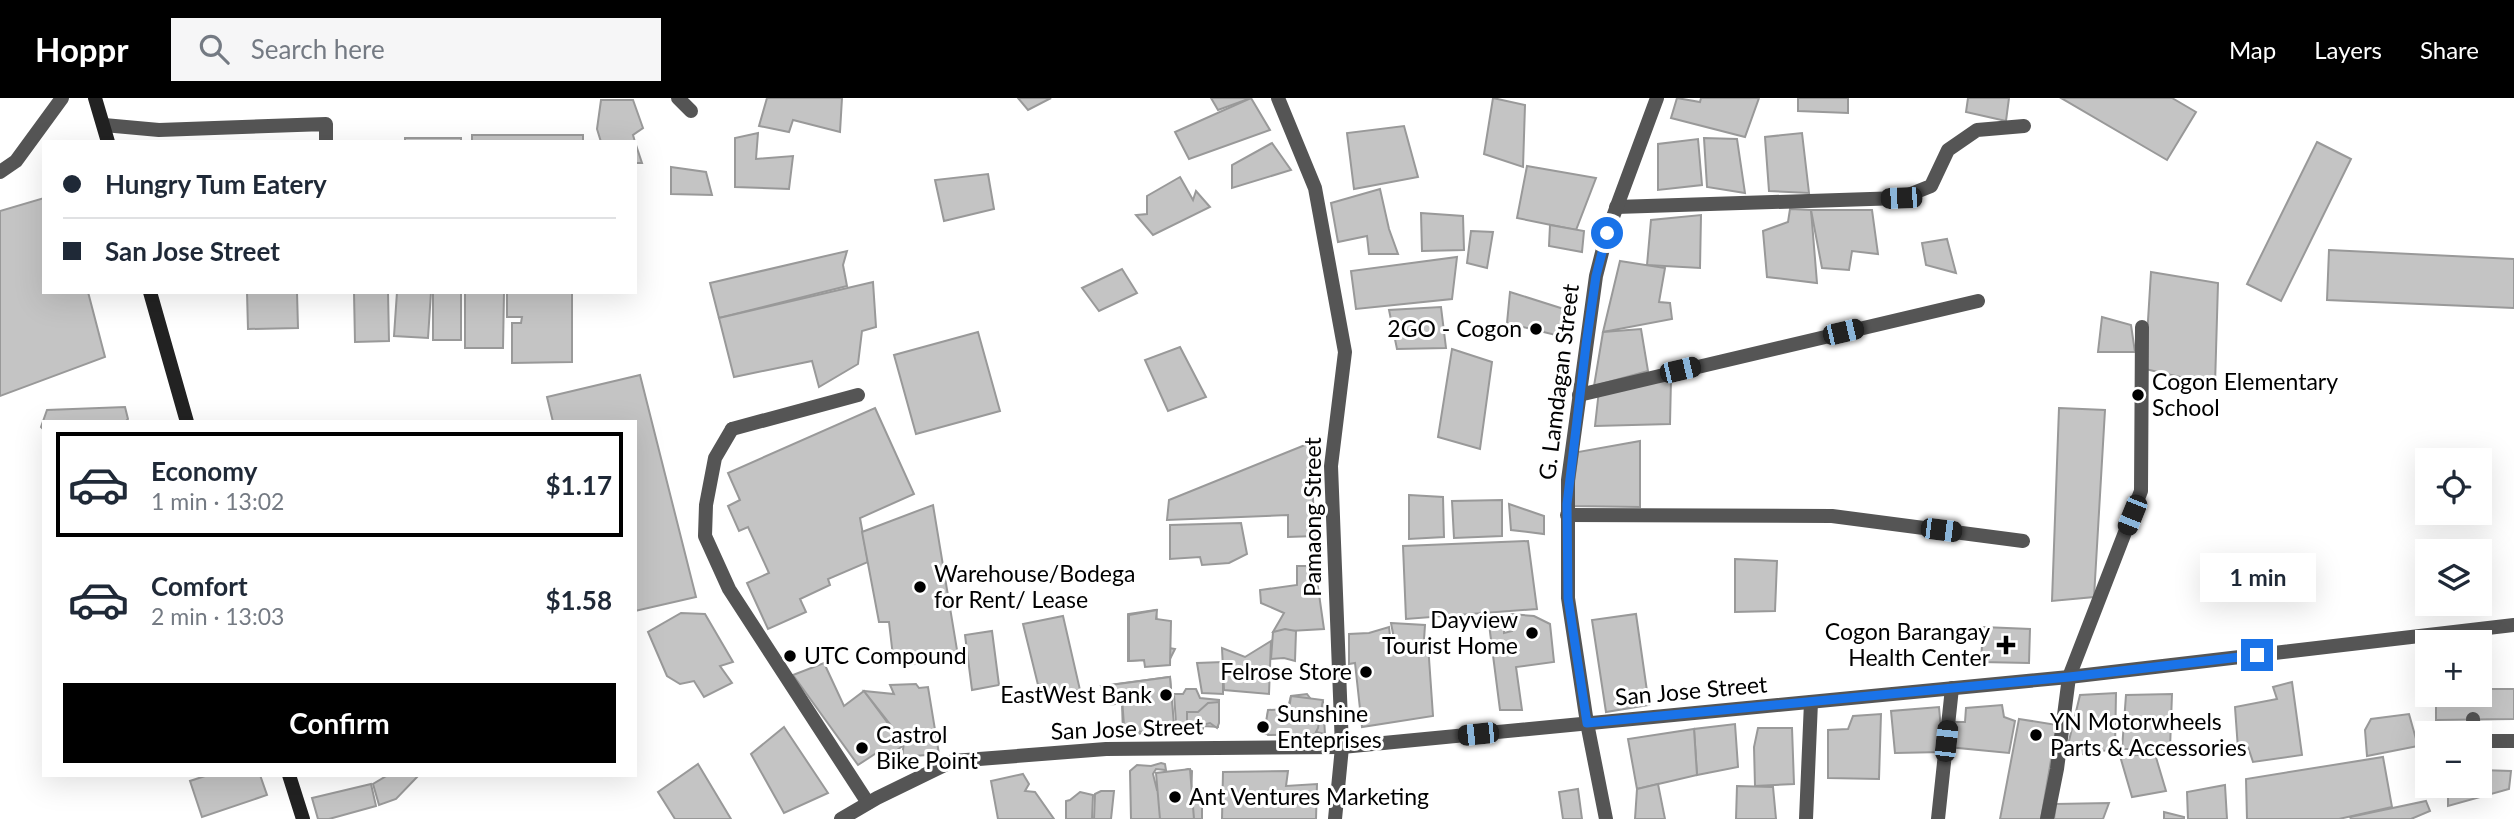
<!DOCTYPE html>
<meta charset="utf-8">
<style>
:root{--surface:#fff;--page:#f6f6f7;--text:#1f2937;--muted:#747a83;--line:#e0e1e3;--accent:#000}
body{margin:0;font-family:Lato,sans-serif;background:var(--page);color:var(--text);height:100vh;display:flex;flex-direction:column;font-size:26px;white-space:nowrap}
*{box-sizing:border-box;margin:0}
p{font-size:23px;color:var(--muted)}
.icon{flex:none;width:38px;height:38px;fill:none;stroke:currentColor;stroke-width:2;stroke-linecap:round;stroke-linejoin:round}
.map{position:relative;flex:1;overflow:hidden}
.panel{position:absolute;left:42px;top:322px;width:595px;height:357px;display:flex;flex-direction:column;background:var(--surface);border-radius:0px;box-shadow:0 7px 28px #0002}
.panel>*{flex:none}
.top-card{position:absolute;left:42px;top:42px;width:595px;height:154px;border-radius:0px;box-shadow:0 7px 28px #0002;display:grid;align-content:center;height:154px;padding:0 21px;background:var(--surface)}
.fabs{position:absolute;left:2415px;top:350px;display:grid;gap:14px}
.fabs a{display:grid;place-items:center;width:77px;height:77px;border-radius:0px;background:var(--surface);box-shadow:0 7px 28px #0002;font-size:35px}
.end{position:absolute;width:32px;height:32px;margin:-16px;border:9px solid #1a73e8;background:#fff;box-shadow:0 0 0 4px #fff}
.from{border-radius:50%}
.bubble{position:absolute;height:49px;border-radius:0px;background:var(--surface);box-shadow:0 7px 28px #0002;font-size:23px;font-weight:700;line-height:49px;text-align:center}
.car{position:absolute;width:21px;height:42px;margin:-21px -10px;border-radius:9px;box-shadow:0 0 5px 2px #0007;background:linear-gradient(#222 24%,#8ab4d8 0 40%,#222 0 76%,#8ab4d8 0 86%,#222 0)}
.top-card b{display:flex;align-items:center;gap:24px;height:66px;font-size:26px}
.top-card b+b{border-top:2px solid var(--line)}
.top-card i{width:18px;height:18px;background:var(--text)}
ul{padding:12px 0 0;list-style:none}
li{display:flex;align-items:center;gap:21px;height:105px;margin:0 14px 10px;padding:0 7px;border:4px solid transparent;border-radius:0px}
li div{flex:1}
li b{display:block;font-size:26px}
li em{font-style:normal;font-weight:700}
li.on{border-color:var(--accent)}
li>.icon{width:63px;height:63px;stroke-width:1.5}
.action{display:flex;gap:14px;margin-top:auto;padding:14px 21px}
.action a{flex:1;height:80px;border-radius:0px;background:var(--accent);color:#fff;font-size:28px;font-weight:700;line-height:80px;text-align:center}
header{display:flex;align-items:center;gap:42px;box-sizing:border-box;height:98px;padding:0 35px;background:var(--accent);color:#fff}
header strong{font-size:33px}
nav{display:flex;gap:38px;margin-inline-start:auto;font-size:24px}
.search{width:490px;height:63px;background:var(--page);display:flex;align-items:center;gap:18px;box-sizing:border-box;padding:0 24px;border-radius:0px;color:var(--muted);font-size:26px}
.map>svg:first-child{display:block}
.building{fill:#c4c4c4;stroke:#999;stroke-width:2}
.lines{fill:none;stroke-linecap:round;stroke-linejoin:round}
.service{stroke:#555;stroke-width:14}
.minor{stroke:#555;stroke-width:14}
.tertiary{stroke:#555;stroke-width:14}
.secondary{stroke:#222;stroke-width:14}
.route{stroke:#1a73e8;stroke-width:9}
.poi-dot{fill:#000;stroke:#fff;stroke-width:2.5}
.labels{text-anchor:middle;stroke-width:6;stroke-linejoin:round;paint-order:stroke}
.poi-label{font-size:23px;fill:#000;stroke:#fff;text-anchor:start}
.street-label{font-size:23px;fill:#000;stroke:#fff}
</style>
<header>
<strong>Hoppr</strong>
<div class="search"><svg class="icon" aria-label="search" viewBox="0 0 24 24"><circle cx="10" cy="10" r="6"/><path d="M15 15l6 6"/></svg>Search here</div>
<nav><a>Map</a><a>Layers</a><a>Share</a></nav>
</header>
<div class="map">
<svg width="2514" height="721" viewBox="0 0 2514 721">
<rect width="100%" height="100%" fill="#fff"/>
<g class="building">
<polygon points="767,0 842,0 840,34 793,22 789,34 759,28"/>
<polygon points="1018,0 1051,0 1028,12"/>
<polygon points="1211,0 1251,0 1218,12"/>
<polygon points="1251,0 1270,32 1189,61 1175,34"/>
<polygon points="1493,0 1525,7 1523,69 1484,56"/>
<polygon points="1677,0 1700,4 1701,0 1759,0 1745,39 1671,20"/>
<polygon points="1798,0 1848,0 1848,15 1798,13"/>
<polygon points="1968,0 2009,0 2006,23 1966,14"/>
<polygon points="2061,0 2172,0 2196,14 2167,62"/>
<polygon points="601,2 633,2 643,30 633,37 635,44 601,44 597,31"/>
<polygon points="1404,28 1418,79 1354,91 1347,35"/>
<polygon points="758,35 756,61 793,58 789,91 735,89 735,40"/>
<polygon points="1802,35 1809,95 1769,93 1765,39"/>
<rect x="472" y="37" width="111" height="7"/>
<rect x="405" y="40" width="56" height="4"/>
<polygon points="1704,40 1737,41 1745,95 1707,89"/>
<polygon points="1698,41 1702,87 1658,92 1658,46"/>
<polygon points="635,44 642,65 635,65"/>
<polygon points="2317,44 2351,61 2281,203 2247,186"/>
<polygon points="1272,45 1291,72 1232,90 1232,67"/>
<polygon points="1527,68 1596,80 1576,132 1517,120"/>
<polygon points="671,69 706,74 712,97 671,96"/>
<polygon points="988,76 994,111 944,123 935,82"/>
<polygon points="1180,79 1193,102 1196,93 1210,109 1153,137 1136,117 1147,116 1147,98"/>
<polygon points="1380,91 1389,131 1398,156 1369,156 1367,138 1338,144 1331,105"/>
<polygon points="44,100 44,194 88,194 105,259 0,298 0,113"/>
<polygon points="1790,111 1811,112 1817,185 1767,179 1763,133 1788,124"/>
<polygon points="1811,112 1872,112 1878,156 1852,153 1849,172 1822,170"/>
<polygon points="1421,115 1463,118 1464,152 1422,153"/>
<polygon points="1701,117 1700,170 1647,167 1651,122"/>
<polygon points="1550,127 1584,133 1582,154 1549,148"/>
<polygon points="1471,133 1493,134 1487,170 1467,165"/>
<polygon points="1947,141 1956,175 1926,167 1922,145"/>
<polygon points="2329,152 2514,161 2514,210 2327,202"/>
<polygon points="847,153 843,167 847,188 719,220 710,185"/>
<polygon points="1457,159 1452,201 1356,211 1351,173"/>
<polygon points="1620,163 1665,170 1659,204 1670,205 1672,221 1603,234"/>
<polygon points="1122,171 1137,195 1099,213 1082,190"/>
<polygon points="2151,174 2218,185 2215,287 2145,271"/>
<polygon points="873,184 876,229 862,233 858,266 819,289 812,263 734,279 719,220"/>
<polygon points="247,194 297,194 298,230 248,231"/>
<polygon points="354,194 388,194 389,243 355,244"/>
<polygon points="397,194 431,194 428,240 394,238"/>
<rect x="433" y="194" width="28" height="48"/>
<polygon points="465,194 504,194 503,250 465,250"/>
<polygon points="507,194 572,194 572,264 512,265 512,225 521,225 522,219 507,219"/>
<polygon points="1510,194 1567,212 1564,239 1507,225"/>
<polygon points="1441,209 1446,250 1397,251 1389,212"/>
<polygon points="2102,219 2131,227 2135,254 2098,254"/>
<polygon points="1641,231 1648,273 1594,288 1603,234"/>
<polygon points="978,234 1000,313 916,336 894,257"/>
<polygon points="1180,249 1206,299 1168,313 1145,262"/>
<polygon points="1452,251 1492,264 1480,351 1438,339"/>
<polygon points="640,277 696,499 635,513 635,324 553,324 547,299"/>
<polygon points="1671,281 1670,326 1595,328 1599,292"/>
<polygon points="125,309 128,321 125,324 44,324 44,332 41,329 47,312"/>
<polygon points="875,310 914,396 860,420 868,464 828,481 830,487 800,501 806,514 768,531 747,485 769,475 748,429 739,433 728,408 740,402 728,375"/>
<polygon points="2059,310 2105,312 2094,499 2052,503"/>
<polygon points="1640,343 1640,409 1571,408 1578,354"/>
<polygon points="1310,345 1315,438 1288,439 1288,417 1167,422 1169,402"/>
<polygon points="1409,397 1443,399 1444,439 1409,441"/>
<polygon points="1502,402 1502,438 1454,440 1452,403"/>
<polygon points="1509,406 1544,418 1544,436 1511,432"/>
<polygon points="933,407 959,564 894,567 889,524 879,524 862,434"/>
<polygon points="1241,425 1247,456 1229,465 1202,467 1200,459 1170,461 1170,427"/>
<polygon points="1528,443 1537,511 1406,521 1403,448"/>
<polygon points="1735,461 1777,463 1775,513 1735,514"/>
<polygon points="1297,468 1315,468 1324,531 1273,534 1284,515 1261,505 1260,492 1297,487"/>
<polygon points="1156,512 1157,524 1170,523 1169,550 1175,551 1168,565 1145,564 1144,562 1128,563 1128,516"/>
<polygon points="1157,512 1156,521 1171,523 1170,567 1145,569 1144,562 1129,563 1129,517"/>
<polygon points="681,515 705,516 733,564 720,568 732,585 704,599 694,583 680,586 667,578 648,534"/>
<polygon points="1511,516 1534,518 1550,526 1554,564 1516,569 1522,612 1500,612 1489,526 1504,524 1504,535 1512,533"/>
<polygon points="1636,516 1649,607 1606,614 1592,522"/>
<polygon points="1063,518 1080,592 1040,595 1023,526"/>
<polygon points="1391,525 1425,527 1424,542 1395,546"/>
<polygon points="1389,529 1392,555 1428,546 1433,618 1362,629 1355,565 1349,566 1349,536 1369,535"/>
<polygon points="1983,529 2030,531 2029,565 1981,564"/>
<polygon points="1285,531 1296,533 1295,563 1284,560 1271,561 1273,534"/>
<polygon points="992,533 999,587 972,592 965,537"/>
<polygon points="1271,543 1269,596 1224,592 1222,550 1245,559"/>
<polygon points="1223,564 1223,596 1202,595 1197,565"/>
<polygon points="824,565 844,608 864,593 904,647 887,659 881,652 858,667 793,577"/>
<polygon points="1170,579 1174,633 1123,637 1122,605 1109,607 1101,588"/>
<polygon points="1170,579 1174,627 1170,629 1170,635 1128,633 1124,628 1122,600 1107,602 1103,588"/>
<polygon points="2292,584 2302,657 2253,664 2248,649 2238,651 2235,609 2277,601 2273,589"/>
<polygon points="916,586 919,590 928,589 939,656 902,659 904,644 864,593 894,596 890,587"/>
<polygon points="1186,591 1196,591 1200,600 1219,602 1218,629 1203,628 1203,631 1189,634 1187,627 1176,625 1174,596 1183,596"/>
<polygon points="2480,591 2514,591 2514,621 2436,622 2436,597 2480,597"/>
<polygon points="2116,595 2115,651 2083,656 2082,650 2068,647 2080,597"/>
<polygon points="1307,596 1313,604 1323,604 1325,636 1316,634 1316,638 1265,636 1268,614 1287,614 1291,598"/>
<polygon points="2172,596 2170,651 2122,651 2126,597"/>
<polygon points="1291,598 1323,602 1318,630 1315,636 1268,637 1265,630 1268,612 1289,611"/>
<polygon points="1219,604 1219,625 1217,630 1210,625 1202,627 1200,631 1187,630 1187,614 1198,614 1208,605"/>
<polygon points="2002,607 2004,619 2015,623 2009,655 1948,649 1955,624 1965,624 1966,610"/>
<polygon points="1939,609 1943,654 1895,655 1891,613"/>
<polygon points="1881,616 1879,681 1828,680 1828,632 1848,631 1853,618"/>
<polygon points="2409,616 2418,648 2367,658 2365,632 2371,621"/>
<polygon points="2019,621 2057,627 2041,721 2000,721"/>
<polygon points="1735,626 1738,669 1697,677 1694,631"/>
<polygon points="784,629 828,695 784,715 751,656"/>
<polygon points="1758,630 1792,630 1794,686 1755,688 1754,649"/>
<polygon points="1694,631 1697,677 1637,691 1628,641"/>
<polygon points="2155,656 2166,693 2132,699 2120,658"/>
<polygon points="2383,659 2392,709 2339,721 2247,721 2246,681"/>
<polygon points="1161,665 1165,666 1166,672 1156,671 1153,676 1157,692 1161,692 1160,721 1131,721 1130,673 1137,667 1151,668"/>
<polygon points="698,666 731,721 675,721 658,694"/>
<polygon points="1188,671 1192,673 1191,703 1202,703 1202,721 1166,721 1164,694 1170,676"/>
<polygon points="1190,671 1194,721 1160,721 1156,675"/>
<polygon points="2480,672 2511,673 2509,691 2448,708 2448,688 2480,688"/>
<polygon points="1288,673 1286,688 1317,686 1316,721 1222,721 1223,674"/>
<polygon points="1023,676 1029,686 1025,693 1035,694 1054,721 998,721 991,683"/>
<polygon points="208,677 260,677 267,697 202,719 190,683"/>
<polygon points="388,677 419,677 396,701 379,707 373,686"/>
<polygon points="371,686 376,708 329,721 318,721 312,700"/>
<polygon points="1658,686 1665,721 1635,721 1637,691"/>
<polygon points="2225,687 2227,721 2188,721 2187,694"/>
<polygon points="1737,688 1773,689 1776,721 1736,721"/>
<polygon points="1578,691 1582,721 1563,721 1559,694"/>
<polygon points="1101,693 1114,693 1111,721 1094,721 1095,696"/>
<polygon points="1080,694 1093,697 1092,721 1066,721 1066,703 1070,702"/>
<polygon points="2426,703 2430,713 2411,721 2351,721 2350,719"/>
<polygon points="2109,705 2103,721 2054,721 2056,706"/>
<polygon points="2164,714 2184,719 2184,721 2164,721"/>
</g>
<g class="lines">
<g class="service">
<polyline points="104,27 159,32 326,26 326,44"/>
<polyline points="0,74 16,63 62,0"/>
<polyline points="1616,109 1901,100 1931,88 1948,52 1977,32 2024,28"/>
<polyline points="1579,297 1978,203"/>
<polyline points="732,331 715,360 706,407 705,438 729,491 868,705"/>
<polyline points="1567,417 1832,418 2023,443"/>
<polyline points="2473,621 2474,635"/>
<polyline points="2480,643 2514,643"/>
<polyline points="2047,721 2057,671 2069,579 2141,393 2142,229"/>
</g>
<g class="minor">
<polyline points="678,0 691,13"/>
<polyline points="1278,0 1315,90 1345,254 1331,368 1342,649 1335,721"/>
<polyline points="732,331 858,297"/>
<polyline points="1806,721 1811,604"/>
<polyline points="1938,721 1952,590"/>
</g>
<g class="tertiary">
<polyline points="841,721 877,700 953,663 1106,651 1342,649 2069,579 2514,527"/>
<polyline points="1606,721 1587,625 1568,500 1568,382 1596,178 1607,135 1657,0"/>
</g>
<g class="secondary">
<polyline points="95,0 108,44"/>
<polyline points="150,194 187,324"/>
<polyline points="289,677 303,721"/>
</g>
</g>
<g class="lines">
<polyline class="route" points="1607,135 1596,178 1586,247 1567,406 1568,500 1587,625 2069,579 2257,557"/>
</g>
<g class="poi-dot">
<circle cx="1536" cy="231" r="7"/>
<circle cx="2138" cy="297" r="7"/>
<circle cx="920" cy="489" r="7"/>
<circle cx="1532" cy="535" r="7"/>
<path d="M2002.5 536.5h7v7h7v7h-7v7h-7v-7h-7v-7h7z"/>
<circle cx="790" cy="558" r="7"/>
<circle cx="1366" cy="574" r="7"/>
<circle cx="1166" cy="597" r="7"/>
<circle cx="1263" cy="629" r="7"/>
<circle cx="2036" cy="637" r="7"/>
<circle cx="862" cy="650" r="7"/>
<circle cx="1175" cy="699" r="7"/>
</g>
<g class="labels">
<g class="poi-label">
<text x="1522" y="239" text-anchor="end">2GO - Cogon</text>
<text x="2152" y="292">Cogon Elementary<tspan x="2152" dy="26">School</tspan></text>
<text x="934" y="484">Warehouse/Bodega<tspan x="934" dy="26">for Rent/ Lease</tspan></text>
<text x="1518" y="530" text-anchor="end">Dayview<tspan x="1518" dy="26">Tourist Home</tspan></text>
<text x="1990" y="542" text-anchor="end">Cogon Barangay<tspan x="1990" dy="26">Health Center</tspan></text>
<text x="804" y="566">UTC Compound</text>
<text x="1352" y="582" text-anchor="end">Felrose Store</text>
<text x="1152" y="605" text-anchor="end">EastWest Bank</text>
<text x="1277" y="624">Sunshine<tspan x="1277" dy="26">Enteprises</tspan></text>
<text x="2050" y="632">YN Motorwheels<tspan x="2050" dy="26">Parts &amp; Accessories</tspan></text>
<text x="876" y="645">Castrol<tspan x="876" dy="26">Bike Point</tspan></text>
<text x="1189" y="707">Ant Ventures Marketing</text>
</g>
<g class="street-label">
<text transform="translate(1559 284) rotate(-83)" y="8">G. Lamdagan Street</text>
<text transform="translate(1313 419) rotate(-90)" y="8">Pamaong Street</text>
<text transform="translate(1691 593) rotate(-5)" y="8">San Jose Street</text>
<text transform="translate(1127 631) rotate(-2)" y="8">San Jose Street</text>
</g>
</g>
</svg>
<div class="fabs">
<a><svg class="icon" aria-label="locate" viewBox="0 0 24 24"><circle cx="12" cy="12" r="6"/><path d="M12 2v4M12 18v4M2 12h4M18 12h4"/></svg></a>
<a><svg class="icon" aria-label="layers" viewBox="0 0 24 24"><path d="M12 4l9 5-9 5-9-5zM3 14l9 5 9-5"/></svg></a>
<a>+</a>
<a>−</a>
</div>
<i class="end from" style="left:1607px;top:135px"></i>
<i class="end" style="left:2257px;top:557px"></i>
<div class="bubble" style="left:2200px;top:455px;width:116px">1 min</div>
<i class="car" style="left:1901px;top:100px;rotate:268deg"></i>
<i class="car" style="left:1843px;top:234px;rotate:77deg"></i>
<i class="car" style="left:1680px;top:272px;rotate:77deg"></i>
<i class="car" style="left:2132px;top:417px;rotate:202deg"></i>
<i class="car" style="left:1941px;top:432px;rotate:97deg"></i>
<i class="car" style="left:1478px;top:636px;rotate:264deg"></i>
<i class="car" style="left:1946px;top:643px;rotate:6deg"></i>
<div class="top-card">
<b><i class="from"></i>Hungry Tum Eatery</b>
<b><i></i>San Jose Street</b>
</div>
<section class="panel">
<ul>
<li class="on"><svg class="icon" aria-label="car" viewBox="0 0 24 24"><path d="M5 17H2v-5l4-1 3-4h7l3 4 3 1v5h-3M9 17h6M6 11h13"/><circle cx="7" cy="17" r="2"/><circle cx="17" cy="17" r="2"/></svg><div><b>Economy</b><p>1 min · 13:02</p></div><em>$1.17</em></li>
<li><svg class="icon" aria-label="car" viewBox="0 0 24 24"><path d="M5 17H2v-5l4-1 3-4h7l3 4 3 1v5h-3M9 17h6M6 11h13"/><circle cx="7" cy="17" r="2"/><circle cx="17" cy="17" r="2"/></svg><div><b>Comfort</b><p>2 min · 13:03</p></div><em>$1.58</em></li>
</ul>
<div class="action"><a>Confirm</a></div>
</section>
</div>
